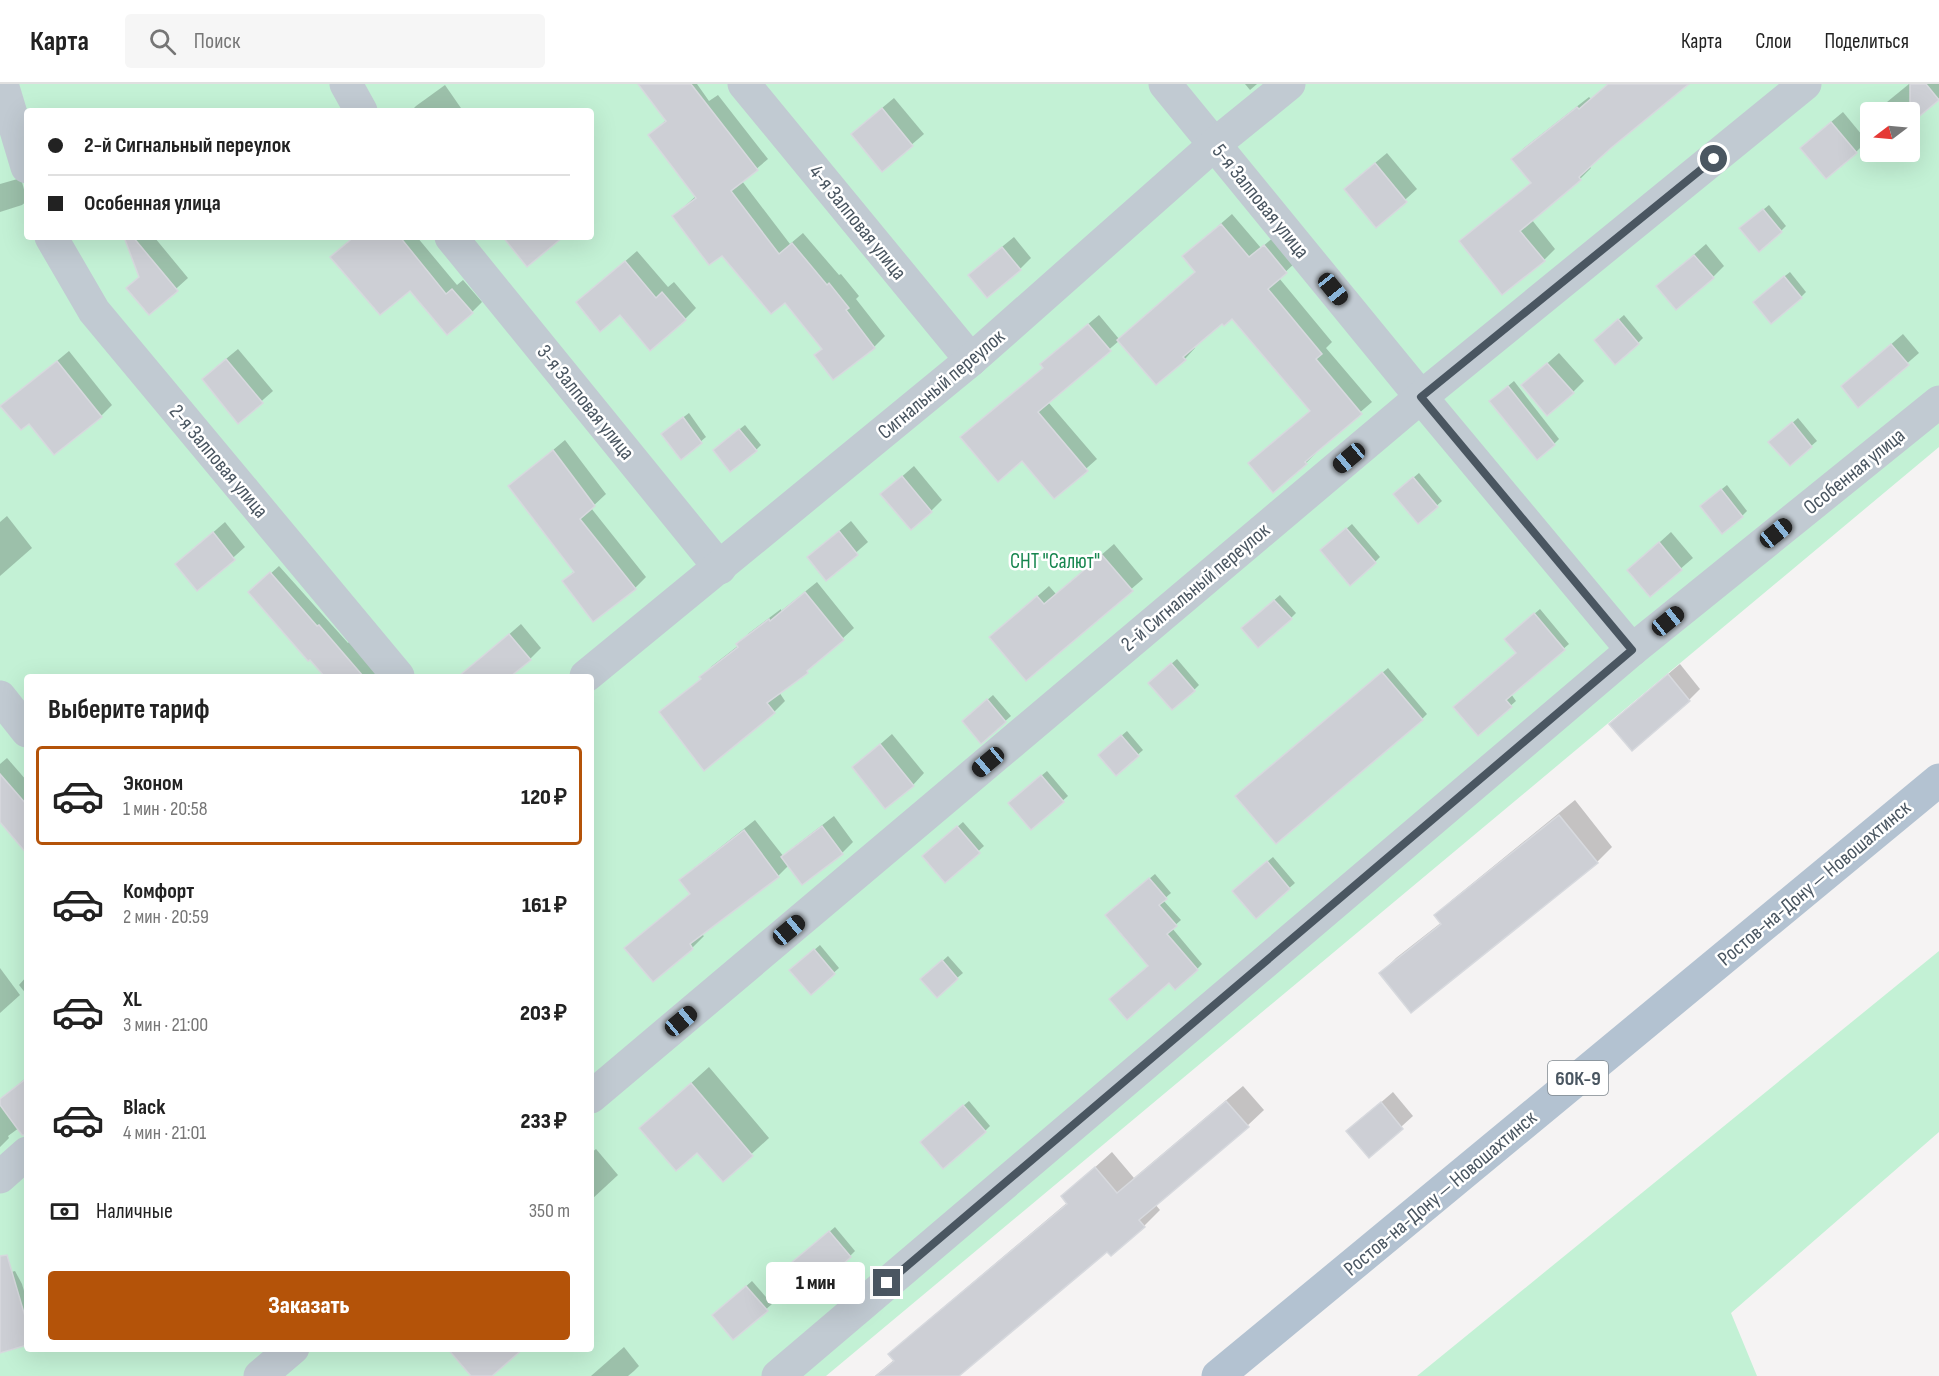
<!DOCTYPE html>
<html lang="ru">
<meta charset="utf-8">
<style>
:root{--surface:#fff;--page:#f6f6f6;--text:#222;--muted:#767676;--line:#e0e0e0;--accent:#b45309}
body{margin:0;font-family:"Sofia Sans Condensed",sans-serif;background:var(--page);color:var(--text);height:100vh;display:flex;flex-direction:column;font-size:22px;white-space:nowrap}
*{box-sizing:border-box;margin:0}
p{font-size:20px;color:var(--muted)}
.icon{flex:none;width:33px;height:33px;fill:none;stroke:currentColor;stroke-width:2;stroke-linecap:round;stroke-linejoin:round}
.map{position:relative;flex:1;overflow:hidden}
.panel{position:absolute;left:24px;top:590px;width:570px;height:678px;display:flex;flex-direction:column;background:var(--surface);border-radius:6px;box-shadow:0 6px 24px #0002}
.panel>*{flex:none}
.hud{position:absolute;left:24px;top:24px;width:570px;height:132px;border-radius:6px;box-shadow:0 6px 24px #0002;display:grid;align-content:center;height:132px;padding:0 24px;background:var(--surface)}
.needle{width:39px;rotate:254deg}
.controls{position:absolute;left:1860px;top:18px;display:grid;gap:12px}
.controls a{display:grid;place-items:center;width:60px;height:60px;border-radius:6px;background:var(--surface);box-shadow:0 6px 24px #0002;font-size:30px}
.end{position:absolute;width:27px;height:27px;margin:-14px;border:8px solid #4a5661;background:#fff;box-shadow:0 0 0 3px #fff}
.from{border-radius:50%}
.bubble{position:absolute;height:42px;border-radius:6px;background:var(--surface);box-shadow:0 6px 24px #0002;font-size:20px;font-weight:800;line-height:42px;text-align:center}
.car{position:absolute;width:18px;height:36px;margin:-18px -9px;border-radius:8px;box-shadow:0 0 4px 2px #0007;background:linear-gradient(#222 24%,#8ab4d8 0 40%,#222 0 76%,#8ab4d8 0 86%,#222 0)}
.hud b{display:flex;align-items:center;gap:21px;height:57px;font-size:22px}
.hud b+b{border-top:2px solid var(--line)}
.hud i{width:15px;height:15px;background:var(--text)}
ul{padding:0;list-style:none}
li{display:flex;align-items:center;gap:18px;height:99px;margin:0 12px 9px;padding:0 12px;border:3px solid transparent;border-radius:6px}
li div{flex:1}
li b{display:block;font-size:22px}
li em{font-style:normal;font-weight:800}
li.on{border-color:var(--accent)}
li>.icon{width:54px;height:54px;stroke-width:1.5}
h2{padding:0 24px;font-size:27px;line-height:72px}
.pay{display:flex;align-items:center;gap:15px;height:66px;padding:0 24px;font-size:22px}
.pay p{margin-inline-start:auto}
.cta{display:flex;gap:12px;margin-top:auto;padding:12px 24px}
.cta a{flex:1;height:69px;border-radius:6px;background:var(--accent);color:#fff;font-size:24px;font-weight:800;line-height:69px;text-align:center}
header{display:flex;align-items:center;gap:36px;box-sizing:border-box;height:84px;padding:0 30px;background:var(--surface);border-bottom:2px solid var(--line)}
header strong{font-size:28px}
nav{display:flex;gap:33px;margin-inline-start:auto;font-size:21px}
.search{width:420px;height:54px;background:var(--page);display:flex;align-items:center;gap:15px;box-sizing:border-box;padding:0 21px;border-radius:6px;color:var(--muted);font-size:22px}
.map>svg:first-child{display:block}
.green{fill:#c3f1d5;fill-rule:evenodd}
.shadow{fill:#0003}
.building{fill:#cdcfd5;stroke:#d7d9de;stroke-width:1.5}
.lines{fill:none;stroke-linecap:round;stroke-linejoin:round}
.minor{stroke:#c1cad2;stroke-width:33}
.major{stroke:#b3c2d1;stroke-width:33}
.route{stroke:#4a5661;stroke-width:8}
.labels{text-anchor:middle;stroke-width:5;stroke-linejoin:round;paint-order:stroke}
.shield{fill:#fff;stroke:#808990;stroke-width:1.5}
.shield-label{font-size:20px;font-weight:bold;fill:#4a5661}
.street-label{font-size:21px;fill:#4a5661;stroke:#fff}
.park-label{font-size:21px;fill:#17864f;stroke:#fff}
</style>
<header>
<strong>Карта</strong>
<div class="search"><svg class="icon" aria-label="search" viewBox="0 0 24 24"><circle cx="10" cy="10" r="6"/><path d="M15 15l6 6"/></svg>Поиск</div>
<nav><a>Карта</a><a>Слои</a><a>Поделиться</a></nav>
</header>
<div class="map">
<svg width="1939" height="1292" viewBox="0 0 1939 1292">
<rect width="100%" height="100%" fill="#f5f3f3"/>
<g class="green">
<path d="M0 0H1939V363L826 1292H0ZM27 27H591V153H27ZM1870 28H1910V68H1870ZM27 592H591V1264H27Z"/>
<polygon points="1939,867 1939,1048 1731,1229 1757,1292 1417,1292"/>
</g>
<g class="shadow">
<polygon points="640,0 697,0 709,17 718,11 768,75 742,97 790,160 803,149 839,191 841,190 859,212 856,215 885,252 874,263 834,294 823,264 785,217 674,132 696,112 650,51 667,35"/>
<polygon points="1245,0 1257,0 1250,6"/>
<polygon points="1608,0 1689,0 1660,24 1659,23 1589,81 1591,84 1580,95 1532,136 1555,165 1544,176 1461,157 1532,98 1513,75 1524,64 1589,13 1591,15"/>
<polygon points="1909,0 1939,0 1939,14 1910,38 1910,28 1878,28 1887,18"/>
<polygon points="445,1 463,27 411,27 416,22"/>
<polygon points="894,14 924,50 882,86 864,39"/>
<polygon points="1843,28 1867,57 1856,68 1813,53"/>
<polygon points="1387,69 1417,105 1376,142 1357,94"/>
<polygon points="21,94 27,117 22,121 0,128 0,100"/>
<polygon points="1769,121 1786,142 1781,147 1747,139"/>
<polygon points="1232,130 1261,164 1276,151 1297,177 1279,194 1332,258 1326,264 1372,318 1315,367 1316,369 1306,379 1250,379 1311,326 1232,233 1222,238 1194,262 1195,264 1185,275 1120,256 1048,318 1097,375 1054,413 1022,375 962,353 1044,283 1042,280 1052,270 1099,231 1119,255 1196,187 1195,162"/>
<polygon points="127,153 159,153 155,154 188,194 149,229 140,192"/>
<polygon points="354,153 417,153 457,201 463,196 482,218 472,228 410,205"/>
<polygon points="1014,153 1031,174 1020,185 981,180"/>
<polygon points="1706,160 1724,182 1713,193 1658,202"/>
<polygon points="637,167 668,203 674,198 696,224 685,235 620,229 578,218"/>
<polygon points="1790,188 1806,208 1801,213 1760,212"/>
<polygon points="1624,231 1643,254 1638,259 1601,251"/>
<polygon points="1903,250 1919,269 1858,322 1843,302"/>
<polygon points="238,265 273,307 239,337 215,284"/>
<polygon points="69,267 112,321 101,332 29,338 3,322"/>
<polygon points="1559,269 1584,297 1573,308 1523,301"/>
<polygon points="1514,297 1559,355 1554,360 1496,312"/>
<polygon points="689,329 706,353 681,374 668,345"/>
<polygon points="1798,334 1817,357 1790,380 1776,353"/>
<polygon points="745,341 761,361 756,366 720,361"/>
<polygon points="565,356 606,410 591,424 646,493 635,504 564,497 575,486 510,402"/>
<polygon points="914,382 942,416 931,427 882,410"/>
<polygon points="1419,389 1442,417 1418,438 1400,405"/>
<polygon points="1727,401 1747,427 1742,432 1707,417"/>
<polygon points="7,432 32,464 0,492 0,438"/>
<polygon points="851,437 868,458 827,494 821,462"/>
<polygon points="225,438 245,463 198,505 177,480"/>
<polygon points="1352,440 1380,473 1375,478 1327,461"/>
<polygon points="1671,448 1693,474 1650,511 1629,486"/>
<polygon points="1114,460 1143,495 1026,595 991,553 1049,502 1056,510"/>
<polygon points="279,482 348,559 352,555 382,592 325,592 250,508"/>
<polygon points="817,498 854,544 807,587 779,608 785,617 774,628 661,628 702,594 712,582 739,561 749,549 781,525 781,527"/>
<polygon points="1280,511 1296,529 1291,534 1248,539"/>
<polygon points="1540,525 1569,560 1511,610 1516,617 1478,650 1517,568 1511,550"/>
<polygon points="521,540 541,564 530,575 509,592 461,592"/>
<polygon points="1177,575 1199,601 1194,606 1155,594"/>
<polygon points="1680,580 1700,605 1689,616 1622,629"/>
<polygon points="1388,584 1427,630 1422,635 1243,707"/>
<polygon points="993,611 1011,632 981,658 969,632"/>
<polygon points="1127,647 1143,666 1116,690 1105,666"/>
<polygon points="892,650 924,689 913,701 854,683"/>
<polygon points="7,674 27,697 27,767 0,735 0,680"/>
<polygon points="1047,687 1068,712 1031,744 1015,714"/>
<polygon points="1575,716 1612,763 1597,778 1381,889 1396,874 1442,838 1436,831 1452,816"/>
<polygon points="834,732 853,758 842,769 803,799 789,781 778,792 701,850 704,852 692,864 653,896 626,864 691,809 681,796 693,785 755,736 784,773 795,762"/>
<polygon points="963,738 984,762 945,797 929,767"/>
<polygon points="1273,773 1295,799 1256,833 1239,802"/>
<polygon points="1155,790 1171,809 1163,816 1181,836 1172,844 1202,880 1197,885 1112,826"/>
<polygon points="820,861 839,884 811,909 797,881"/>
<polygon points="948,872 963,889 957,894 928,890"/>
<polygon points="0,884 20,911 0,929"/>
<polygon points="27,892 27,911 19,901"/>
<polygon points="709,983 769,1054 723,1096 697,1066 641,1044"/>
<polygon points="27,993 27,1038 8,1052 9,1054 0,1063 0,1016"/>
<polygon points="1243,1002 1264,1026 1247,1042 1155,1120 1160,1126 1144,1142 1111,1170 1107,1166 957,1292 875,1292 894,1276 906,1255 1068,1118 1063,1112 1112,1068 1134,1094"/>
<polygon points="1393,1008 1413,1032 1369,1072 1348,1047"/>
<polygon points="969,1017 990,1042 985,1047 927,1053"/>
<polygon points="596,1065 618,1091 591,1116 591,1069"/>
<polygon points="835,1143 855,1167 850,1172 799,1174"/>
<polygon points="15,1187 22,1200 27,1217 27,1260 0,1268 0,1191"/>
<polygon points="752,1197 772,1220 733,1254 719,1226"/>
<polygon points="624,1263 639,1282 634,1287 628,1292 591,1292"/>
</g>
<g class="building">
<polygon points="638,0 691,0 758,86 731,107 779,170 792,159 827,201 829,199 849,224 846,226 875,264 833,296 814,271 822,265 785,219 771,230 722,172 709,181 672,132 696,114 648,51 666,37"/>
<polygon points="1608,0 1689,0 1611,64 1579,93 1581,96 1520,147 1545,177 1502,211 1459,157 1531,99 1511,75 1577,23 1579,25"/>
<polygon points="1910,0 1926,0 1939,16 1910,40"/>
<polygon points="882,24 913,62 882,88 851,50"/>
<polygon points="1831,38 1857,69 1826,95 1800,64"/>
<polygon points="1375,79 1407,118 1376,144 1344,105"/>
<polygon points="1763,125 1782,148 1759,168 1739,144"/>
<polygon points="1221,140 1249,173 1264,161 1287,189 1268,205 1322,270 1316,275 1362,330 1305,378 1307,380 1273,409 1248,379 1310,327 1232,235 1224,242 1222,240 1183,273 1186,276 1156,301 1117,256 1195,188 1182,172"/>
<polygon points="124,153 133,153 178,207 149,231 126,204 139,193"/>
<polygon points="354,153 400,153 446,210 452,205 473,229 447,251 410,207 380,231 330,173"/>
<polygon points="503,153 563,153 527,183"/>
<polygon points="1002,163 1021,186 987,214 968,191"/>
<polygon points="1694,171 1714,194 1676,226 1656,202"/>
<polygon points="625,177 656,214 662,208 686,236 650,267 620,231 600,248 576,218"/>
<polygon points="1784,192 1802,214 1771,240 1753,218"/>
<polygon points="1618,235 1639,260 1615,281 1594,256"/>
<polygon points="1088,240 1111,267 1038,328 1088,387 1054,415 1022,377 998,398 960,353 1043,284 1040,280"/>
<polygon points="1891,260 1909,281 1858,324 1841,302"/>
<polygon points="226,275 263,319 238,340 202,295"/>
<polygon points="57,277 102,333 54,371 29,340 21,346 0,322"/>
<polygon points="1547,279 1574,309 1547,332 1521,301"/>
<polygon points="1508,302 1555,361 1537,376 1489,317"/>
<polygon points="683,333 702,359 681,376 661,350"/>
<polygon points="1792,338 1812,363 1790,382 1768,358"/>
<polygon points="739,345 757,367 730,388 713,366"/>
<polygon points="553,366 595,422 580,435 636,505 593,538 562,497 574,488 508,402"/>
<polygon points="902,392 932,428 911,446 880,410"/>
<polygon points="1413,393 1438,423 1418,440 1393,410"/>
<polygon points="1721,405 1743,433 1722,450 1700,422"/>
<polygon points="1346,444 1376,479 1350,502 1320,466"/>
<polygon points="839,447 858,471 826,497 807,473"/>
<polygon points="213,448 235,476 197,507 175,480"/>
<polygon points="1659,458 1682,486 1650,513 1627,486"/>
<polygon points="1102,471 1133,507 1026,597 989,553 1037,512 1044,520"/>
<polygon points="270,488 317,542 319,541 363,592 324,592 310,576 308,577 248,508"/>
<polygon points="805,508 844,556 807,587 808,589 767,619 775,629 704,687 659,628 701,595 699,593 738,563 736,560 769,535 770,537"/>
<polygon points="1274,516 1292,535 1258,564 1241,544"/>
<polygon points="1534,529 1565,566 1506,616 1512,623 1478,652 1453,623 1516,569 1504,555"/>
<polygon points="509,550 531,576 511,592 459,592"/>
<polygon points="1171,579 1195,607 1172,626 1148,599"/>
<polygon points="1382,588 1423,636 1276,760 1235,712"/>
<polygon points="1668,590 1690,617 1632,667 1609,640"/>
<polygon points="987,615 1006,638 981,660 962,637"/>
<polygon points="1121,651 1139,672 1116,692 1098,671"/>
<polygon points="880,660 914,702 885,725 852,683"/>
<polygon points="0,690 27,721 27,770 0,738"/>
<polygon points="1041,691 1064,718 1031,746 1008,719"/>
<polygon points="1559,731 1598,779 1411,929 1379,889 1441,840 1434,831"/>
<polygon points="822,742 843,770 802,801 781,773"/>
<polygon points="957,742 980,769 945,799 922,772"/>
<polygon points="744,746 779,793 690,860 693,865 653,898 624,864 690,810 679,796"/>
<polygon points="1267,777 1290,805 1256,835 1232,807"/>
<polygon points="1149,794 1167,815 1159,821 1177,842 1167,850 1198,886 1175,906 1169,899 1127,936 1109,915 1148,882 1105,831"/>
<polygon points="814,865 835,890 811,911 789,886"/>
<polygon points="942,876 958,895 937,914 920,895"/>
<polygon points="27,994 27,1051 22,1051 0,1021 0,1015"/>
<polygon points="691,999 753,1072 723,1098 697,1069 676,1087 639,1044"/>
<polygon points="1226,1017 1249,1043 1139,1136 1145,1143 1111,1172 1107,1168 959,1292 876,1292 894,1277 888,1270 1067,1120 1061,1112 1095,1083 1117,1109"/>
<polygon points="1381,1018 1403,1045 1369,1074 1346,1047"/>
<polygon points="963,1021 986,1048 943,1085 920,1058"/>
<polygon points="829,1147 851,1173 814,1205 791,1179"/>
<polygon points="7,1171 27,1239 27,1261 0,1269 0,1172"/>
<polygon points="746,1202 768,1227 733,1256 712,1231"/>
<polygon points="447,1264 524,1264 492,1292 471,1292"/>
</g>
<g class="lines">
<g class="minor">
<polyline points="2,0 27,83"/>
<polyline points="346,0 361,27"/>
<polyline points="744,0 971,276"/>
<polyline points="1165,0 1421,313 1632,566"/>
<polyline points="51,153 94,227 398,592"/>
<polyline points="451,153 720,484"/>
<polyline points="586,592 971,276 1215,60 1289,0"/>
<polyline points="0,613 27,647"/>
<polyline points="591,1013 1421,313 1805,0"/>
<polyline points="0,1093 27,1069"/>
<polyline points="260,1292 293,1264"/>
<polyline points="778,1292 1632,566 1939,318"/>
</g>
<polyline class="major" points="1218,1292 1939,696"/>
</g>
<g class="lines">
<polyline class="route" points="887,1199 1632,566 1421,313 1714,75"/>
</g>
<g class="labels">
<rect class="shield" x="1548" y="977" width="60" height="34" rx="4.5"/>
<g class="shield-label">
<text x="1578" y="1001">60К-9</text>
</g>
<g class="street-label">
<text transform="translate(1261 117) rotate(51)" y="7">5-я Залповая улица</text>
<text transform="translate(858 138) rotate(51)" y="7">4-я Залповая улица</text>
<text transform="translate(941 300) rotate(-40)" y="7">Сигнальный переулок</text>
<text transform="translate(586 318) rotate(51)" y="7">3-я Залповая улица</text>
<text transform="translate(219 377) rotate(50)" y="7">2-я Залповая улица</text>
<text transform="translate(1854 387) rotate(-39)" y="7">Особенная улица</text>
<text transform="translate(1195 503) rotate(-40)" y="7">2-й Сигнальный переулок</text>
<text transform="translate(1814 799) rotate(-40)" y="7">Ростов-на-Дону — Новошахтинск</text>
<text transform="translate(1440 1109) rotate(-40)" y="7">Ростов-на-Дону — Новошахтинск</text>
</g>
<g class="park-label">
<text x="1055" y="484">СНТ "Салют"</text>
</g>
</g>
</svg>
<div class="controls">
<a><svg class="needle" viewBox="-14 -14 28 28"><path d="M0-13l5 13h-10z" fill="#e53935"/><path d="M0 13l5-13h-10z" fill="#767676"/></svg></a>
</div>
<i class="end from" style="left:1714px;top:75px"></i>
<i class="end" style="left:887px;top:1199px"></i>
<div class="bubble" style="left:766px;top:1178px;width:99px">1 мин</div>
<i class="car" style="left:1333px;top:205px;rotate:141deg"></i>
<i class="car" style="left:1349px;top:374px;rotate:230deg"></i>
<i class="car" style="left:1776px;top:449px;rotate:51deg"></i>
<i class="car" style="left:1668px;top:537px;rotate:51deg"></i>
<i class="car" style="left:988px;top:678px;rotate:230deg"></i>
<i class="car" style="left:789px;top:846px;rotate:50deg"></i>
<i class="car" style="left:681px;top:937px;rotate:50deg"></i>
<div class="hud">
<b><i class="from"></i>2-й Сигнальный переулок</b>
<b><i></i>Особенная улица</b>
</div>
<section class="panel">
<h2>Выберите тариф</h2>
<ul>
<li class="on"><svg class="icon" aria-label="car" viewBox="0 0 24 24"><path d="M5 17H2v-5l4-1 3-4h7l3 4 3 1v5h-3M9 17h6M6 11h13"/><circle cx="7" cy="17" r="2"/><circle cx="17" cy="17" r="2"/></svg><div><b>Эконом</b><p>1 мин · 20:58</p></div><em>120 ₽</em></li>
<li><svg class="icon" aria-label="car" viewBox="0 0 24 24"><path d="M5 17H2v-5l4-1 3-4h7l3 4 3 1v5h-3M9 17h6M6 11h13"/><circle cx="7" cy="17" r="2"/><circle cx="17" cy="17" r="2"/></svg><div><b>Комфорт</b><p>2 мин · 20:59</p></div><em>161 ₽</em></li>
<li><svg class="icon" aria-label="car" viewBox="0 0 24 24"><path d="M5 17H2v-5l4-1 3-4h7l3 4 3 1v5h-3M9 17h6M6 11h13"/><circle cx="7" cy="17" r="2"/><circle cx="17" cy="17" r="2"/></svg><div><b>XL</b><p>3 мин · 21:00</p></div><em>203 ₽</em></li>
<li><svg class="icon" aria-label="car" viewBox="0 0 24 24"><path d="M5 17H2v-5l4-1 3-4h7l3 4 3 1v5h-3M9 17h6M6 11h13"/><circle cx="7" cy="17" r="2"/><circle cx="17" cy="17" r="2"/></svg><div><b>Black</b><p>4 мин · 21:01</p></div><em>233 ₽</em></li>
</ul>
<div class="pay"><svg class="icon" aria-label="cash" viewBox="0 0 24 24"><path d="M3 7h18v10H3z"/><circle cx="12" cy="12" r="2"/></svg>Наличные<p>350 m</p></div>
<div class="cta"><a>Заказать</a></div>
</section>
</div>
